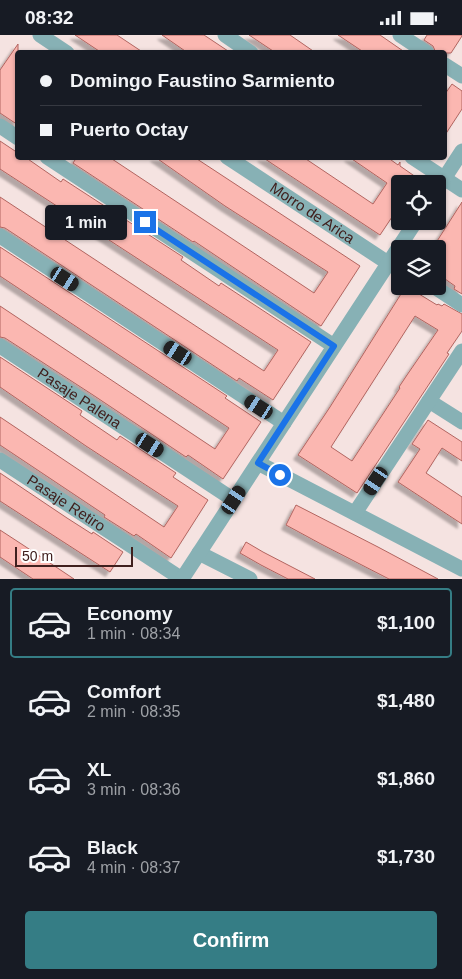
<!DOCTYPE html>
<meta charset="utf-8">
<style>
:root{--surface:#171b24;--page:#20242c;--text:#f1f3f6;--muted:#9ea1a6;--line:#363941;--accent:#357d85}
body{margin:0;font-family:Arial,sans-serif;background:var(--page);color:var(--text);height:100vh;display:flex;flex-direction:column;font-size:19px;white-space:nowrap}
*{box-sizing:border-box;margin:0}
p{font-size:16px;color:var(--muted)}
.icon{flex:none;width:28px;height:28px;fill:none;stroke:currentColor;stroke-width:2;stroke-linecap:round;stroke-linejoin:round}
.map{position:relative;height:544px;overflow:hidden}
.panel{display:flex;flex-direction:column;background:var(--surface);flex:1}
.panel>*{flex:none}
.hud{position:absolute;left:15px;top:15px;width:432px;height:110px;border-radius:5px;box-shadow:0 1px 4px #0004;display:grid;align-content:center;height:110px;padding:0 25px;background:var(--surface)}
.buttons{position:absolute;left:391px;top:140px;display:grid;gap:10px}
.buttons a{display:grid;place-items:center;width:55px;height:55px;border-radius:5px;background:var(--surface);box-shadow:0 1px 4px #0004;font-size:25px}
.scale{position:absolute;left:15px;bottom:12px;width:118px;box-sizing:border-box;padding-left:5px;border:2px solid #40201e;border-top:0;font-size:14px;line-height:18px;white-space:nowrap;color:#40201e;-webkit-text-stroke:4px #fff;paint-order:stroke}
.end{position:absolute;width:22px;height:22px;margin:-11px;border:6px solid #1a73e8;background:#fff;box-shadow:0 0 0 2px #fff}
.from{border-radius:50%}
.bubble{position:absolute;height:35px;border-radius:5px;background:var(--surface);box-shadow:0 1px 4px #0004;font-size:16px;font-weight:700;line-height:35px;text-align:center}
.car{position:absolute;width:15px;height:30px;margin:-15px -8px;border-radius:6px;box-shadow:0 0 4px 1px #0007;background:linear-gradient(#222 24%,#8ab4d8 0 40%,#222 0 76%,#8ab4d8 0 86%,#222 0)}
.hud b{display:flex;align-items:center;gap:18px;height:48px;font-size:19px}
.hud b+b{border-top:1px solid var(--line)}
.hud i{width:12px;height:12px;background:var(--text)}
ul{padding:9px 0 0;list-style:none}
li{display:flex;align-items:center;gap:15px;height:70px;margin:0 10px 8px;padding:0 15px;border:2px solid transparent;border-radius:5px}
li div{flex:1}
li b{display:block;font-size:19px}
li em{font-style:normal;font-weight:700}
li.active{border-color:var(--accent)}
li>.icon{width:45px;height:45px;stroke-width:1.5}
.cta{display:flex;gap:10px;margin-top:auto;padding:10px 25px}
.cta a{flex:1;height:58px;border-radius:5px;background:var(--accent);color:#fff;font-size:20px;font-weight:700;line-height:58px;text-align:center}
.status{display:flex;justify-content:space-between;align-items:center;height:35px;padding:0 25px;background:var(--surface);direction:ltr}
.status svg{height:14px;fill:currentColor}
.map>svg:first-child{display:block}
.building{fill:#fbb7b1;stroke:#b26560;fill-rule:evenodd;filter:url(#shadow)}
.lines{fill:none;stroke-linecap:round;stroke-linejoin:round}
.minor{stroke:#87b1b5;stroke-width:15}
.route{stroke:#1a73e8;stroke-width:6}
.labels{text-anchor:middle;stroke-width:4;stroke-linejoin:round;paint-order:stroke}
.street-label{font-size:15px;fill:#40201e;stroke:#fff}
</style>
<div class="status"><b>08:32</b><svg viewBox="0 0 49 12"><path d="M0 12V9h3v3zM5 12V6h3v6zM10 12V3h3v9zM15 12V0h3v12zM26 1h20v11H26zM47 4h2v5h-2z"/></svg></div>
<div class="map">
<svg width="462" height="544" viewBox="0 0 462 544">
<defs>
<filter id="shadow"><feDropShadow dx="-4.5" dy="4.5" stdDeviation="1" flood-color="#0004"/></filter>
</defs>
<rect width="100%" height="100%" fill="#f5e3e1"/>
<g class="building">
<polygon points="75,0 117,0 144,18 102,18"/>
<polygon points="162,0 204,0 231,18 188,18"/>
<polygon points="249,0 290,0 316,18 276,18"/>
<polygon points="338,0 380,0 406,18 365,18"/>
<polygon points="427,0 462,0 462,1 451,18 436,18 433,11 424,5"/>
<polygon points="18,9 18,90 0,78 0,35"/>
<polygon points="452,49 462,56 462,74 445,100 445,59"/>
<polygon points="0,106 18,118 18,122 25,122 61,147 63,144 183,222 181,225 219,251 221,248 311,307 273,365 239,343 237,346 5,193 0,192 0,162 264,336 278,315 0,134"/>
<polygon points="77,122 109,122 314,258 328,237 225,171 155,122 194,122 360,231 321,291 194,206 193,207 73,128"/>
<polygon points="262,122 303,122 373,169 387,148 349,122 387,122 398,130 400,127 400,131 426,149 400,149 400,170 380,200"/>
<polygon points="462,167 462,259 454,254 455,251 438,239 438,214 432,214"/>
<polygon points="0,212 227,361 225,363 261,387 223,444 188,420 186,422 93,360 5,303 0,302 0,271 215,414 229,393 0,241"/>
<path d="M406 251 437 270 438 269 442 271 444 269 462 279V296L447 318 449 319 357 458 298 420 330 372ZM415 281 438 295 407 340 399 352 400 353 352 426 331 412Z"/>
<polygon points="0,322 82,376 80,380 117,405 120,401 176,438 173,442 208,465 171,523 136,499 134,501 104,482 105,480 0,410 0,382 164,492 178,471 86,411 0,352"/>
<polygon points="428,385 462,407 462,426 442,413 426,438 462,462 462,489 398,447 420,414 412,409"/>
<polygon points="0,438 67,483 92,499 93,497 123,517 110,537 0,466"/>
<polygon points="296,470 378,512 438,544 389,544 321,509 286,490"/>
<polygon points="0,495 23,510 74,544 33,544 0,522"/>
<polygon points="246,507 263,517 315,544 288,544 261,530 240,518"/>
</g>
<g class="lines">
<g class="minor">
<polyline points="40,0 67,18"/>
<polyline points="225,0 251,18"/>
<polyline points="400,0 427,18"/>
<polyline points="445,30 462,41"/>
<polyline points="0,91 18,103"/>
<polyline points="47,122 334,311"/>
<path id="s1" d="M227 122 388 228 400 232"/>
<polyline points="412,122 462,155"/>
<polyline points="438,153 462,116"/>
<polyline points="0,201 284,388"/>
<polyline points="433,251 462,270"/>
<path id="s2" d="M0 311 234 465"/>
<polyline points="429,366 462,387"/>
<path id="s3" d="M0 425 182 544"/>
<polyline points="258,428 462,534"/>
<polyline points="355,478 462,316"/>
<polyline points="199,518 250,544"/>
<polyline points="182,544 416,186"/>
</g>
</g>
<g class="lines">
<polyline class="route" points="145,187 334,311 258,428 280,440"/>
</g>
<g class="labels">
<g class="street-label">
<text dy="5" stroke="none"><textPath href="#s1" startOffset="102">Morro de Arica</textPath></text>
<text dy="5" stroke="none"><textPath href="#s2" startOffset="95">Pasaje Palena</textPath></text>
<text dy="5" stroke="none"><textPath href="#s3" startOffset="79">Pasaje Retiro</textPath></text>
</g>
</g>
</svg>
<div class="buttons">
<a><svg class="icon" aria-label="locate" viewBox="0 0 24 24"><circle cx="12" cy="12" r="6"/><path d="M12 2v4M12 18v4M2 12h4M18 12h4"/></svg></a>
<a><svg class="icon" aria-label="layers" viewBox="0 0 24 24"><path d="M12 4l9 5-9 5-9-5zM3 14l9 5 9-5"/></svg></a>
</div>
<div class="scale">50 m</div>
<i class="end from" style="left:280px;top:440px"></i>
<i class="end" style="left:145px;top:187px"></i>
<div class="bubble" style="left:45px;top:170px;width:82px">1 min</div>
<i class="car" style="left:65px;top:244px;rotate:123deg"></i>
<i class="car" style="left:178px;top:318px;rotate:303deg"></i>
<i class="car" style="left:259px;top:372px;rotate:303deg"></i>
<i class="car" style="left:150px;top:410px;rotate:123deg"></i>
<i class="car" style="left:376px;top:446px;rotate:214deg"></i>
<i class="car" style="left:234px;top:465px;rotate:33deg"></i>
<div class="hud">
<b><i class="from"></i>Domingo Faustino Sarmiento</b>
<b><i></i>Puerto Octay</b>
</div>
</div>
<section class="panel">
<ul>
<li class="active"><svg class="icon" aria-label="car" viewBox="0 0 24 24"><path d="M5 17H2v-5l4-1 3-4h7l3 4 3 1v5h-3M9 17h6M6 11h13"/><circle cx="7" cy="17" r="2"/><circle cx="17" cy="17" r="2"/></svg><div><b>Economy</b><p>1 min · 08:34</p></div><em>$1,100</em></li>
<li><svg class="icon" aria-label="car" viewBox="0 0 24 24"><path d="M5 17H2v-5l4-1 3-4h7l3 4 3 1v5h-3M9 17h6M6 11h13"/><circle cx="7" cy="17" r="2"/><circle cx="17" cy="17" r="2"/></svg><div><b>Comfort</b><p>2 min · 08:35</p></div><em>$1,480</em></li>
<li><svg class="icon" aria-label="car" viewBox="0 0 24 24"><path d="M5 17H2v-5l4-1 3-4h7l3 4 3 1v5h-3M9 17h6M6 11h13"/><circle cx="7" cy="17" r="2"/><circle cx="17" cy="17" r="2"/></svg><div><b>XL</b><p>3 min · 08:36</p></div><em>$1,860</em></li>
<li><svg class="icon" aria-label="car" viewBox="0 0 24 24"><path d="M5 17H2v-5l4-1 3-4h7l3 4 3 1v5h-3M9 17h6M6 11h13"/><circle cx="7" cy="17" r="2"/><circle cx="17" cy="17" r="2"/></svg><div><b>Black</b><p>4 min · 08:37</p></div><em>$1,730</em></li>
</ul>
<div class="cta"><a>Confirm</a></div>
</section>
